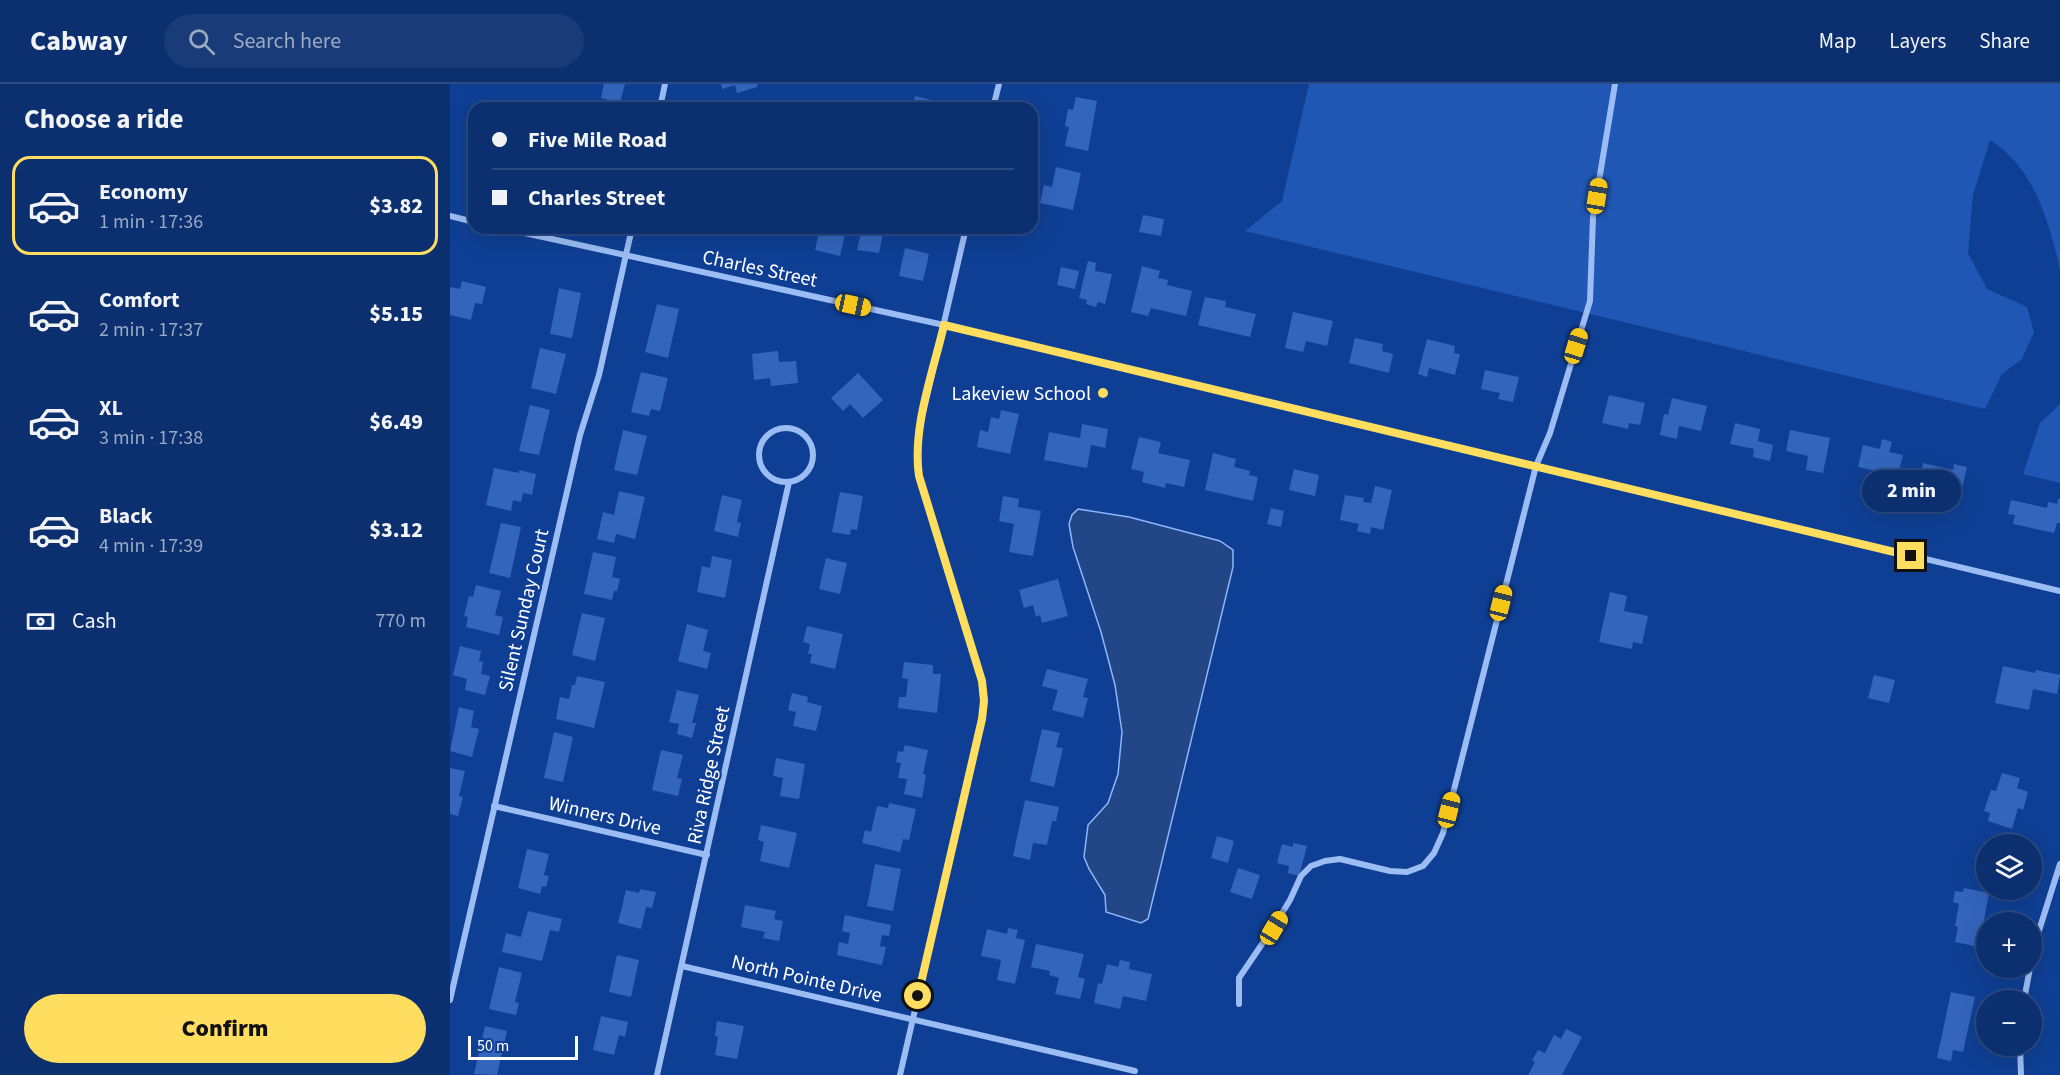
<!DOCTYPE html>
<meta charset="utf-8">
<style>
:root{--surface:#0b2f6f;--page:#193b77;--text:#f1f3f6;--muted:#9aa9c3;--line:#2b4a82;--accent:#ffdd5f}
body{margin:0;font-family:"Source Sans 3",sans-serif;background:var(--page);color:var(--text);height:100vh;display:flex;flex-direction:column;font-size:22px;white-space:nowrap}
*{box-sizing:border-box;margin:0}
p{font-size:20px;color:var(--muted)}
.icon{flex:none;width:33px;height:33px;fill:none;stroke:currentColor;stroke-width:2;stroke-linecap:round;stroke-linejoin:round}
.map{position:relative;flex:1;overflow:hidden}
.details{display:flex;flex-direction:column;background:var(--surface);width:450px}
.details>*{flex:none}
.hud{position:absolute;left:18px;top:18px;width:570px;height:132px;border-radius:18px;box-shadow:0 6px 24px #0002,0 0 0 2px var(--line);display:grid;align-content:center;height:132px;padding:0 24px;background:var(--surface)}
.fabs{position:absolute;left:1526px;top:750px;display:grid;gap:12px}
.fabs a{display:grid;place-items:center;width:66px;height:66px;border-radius:50%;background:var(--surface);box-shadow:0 6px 24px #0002,0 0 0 2px var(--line);font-size:30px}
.scale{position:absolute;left:18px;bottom:15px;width:110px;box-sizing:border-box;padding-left:6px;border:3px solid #fff;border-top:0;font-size:16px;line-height:21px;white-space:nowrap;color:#fff;-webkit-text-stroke:4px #0f3f94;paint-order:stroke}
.end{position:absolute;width:27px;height:27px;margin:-14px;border:8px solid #ffdd5f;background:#111;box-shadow:0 0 0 3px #111}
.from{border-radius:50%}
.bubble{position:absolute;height:42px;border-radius:21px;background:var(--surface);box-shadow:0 6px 24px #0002,0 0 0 2px var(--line);font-size:20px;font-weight:800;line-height:42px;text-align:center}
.car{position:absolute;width:18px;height:36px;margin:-18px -9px;border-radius:8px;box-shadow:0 0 4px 2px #0007;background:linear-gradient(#f5c518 24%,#345 0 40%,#f5c518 0 76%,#345 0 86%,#f5c518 0)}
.hud b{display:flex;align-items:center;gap:21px;height:57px;font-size:22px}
.hud b+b{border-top:2px solid var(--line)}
.hud i{width:15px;height:15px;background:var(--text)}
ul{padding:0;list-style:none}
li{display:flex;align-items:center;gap:18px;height:99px;margin:0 12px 9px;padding:0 12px;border:3px solid transparent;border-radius:18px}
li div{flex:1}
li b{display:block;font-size:22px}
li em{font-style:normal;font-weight:800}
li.selected{border-color:var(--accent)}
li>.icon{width:54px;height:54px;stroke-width:1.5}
h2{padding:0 24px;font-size:27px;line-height:72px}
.pay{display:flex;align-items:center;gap:15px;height:66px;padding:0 24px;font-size:22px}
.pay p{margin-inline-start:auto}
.button{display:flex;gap:12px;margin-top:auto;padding:12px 24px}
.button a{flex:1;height:69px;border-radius:36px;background:var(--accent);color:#111;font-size:24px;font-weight:800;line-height:69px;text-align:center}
header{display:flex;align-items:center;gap:36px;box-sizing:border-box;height:84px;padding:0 30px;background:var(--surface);border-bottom:2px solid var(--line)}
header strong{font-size:28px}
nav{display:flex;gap:33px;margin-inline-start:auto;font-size:21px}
.search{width:420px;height:54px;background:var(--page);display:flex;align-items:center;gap:15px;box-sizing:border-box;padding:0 21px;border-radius:33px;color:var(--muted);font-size:22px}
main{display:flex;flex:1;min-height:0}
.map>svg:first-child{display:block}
.green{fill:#2057b4}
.water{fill:#224686;stroke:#8db6f8;stroke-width:1.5}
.building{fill:#3365bc}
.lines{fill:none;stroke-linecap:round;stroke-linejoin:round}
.minor{stroke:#9cbdf4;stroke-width:6}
.route{stroke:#ffdd5f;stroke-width:8}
.poi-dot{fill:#ffdd5f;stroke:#0f3f94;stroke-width:2}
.labels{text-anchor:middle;stroke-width:4.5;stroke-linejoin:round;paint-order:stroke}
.street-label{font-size:20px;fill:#fff;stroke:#0f3f94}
.poi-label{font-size:20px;fill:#fff;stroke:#0f3f94;text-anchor:end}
</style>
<header>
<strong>Cabway</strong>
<div class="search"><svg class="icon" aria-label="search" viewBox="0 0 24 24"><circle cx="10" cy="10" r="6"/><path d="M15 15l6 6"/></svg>Search here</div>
<nav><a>Map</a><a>Layers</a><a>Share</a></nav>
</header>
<main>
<section class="details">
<h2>Choose a ride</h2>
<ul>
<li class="selected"><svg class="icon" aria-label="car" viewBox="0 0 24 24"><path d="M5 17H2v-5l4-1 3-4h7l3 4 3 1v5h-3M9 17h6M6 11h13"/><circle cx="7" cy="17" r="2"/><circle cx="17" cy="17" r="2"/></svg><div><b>Economy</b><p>1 min · 17:36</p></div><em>$3.82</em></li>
<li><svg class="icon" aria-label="car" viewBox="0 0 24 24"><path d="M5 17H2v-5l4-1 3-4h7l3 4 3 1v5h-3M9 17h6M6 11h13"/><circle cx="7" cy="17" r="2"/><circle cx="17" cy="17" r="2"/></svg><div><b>Comfort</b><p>2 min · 17:37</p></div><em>$5.15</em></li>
<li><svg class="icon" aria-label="car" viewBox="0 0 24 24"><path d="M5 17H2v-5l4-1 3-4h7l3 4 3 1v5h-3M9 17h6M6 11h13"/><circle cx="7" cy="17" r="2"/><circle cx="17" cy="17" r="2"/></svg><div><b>XL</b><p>3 min · 17:38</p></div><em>$6.49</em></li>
<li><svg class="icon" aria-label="car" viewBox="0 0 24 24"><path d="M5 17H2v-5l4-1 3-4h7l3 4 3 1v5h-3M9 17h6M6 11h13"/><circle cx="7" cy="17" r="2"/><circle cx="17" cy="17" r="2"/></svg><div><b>Black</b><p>4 min · 17:39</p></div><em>$3.12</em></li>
</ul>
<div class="pay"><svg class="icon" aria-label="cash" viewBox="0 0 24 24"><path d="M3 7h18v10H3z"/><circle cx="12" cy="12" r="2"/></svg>Cash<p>770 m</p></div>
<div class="button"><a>Confirm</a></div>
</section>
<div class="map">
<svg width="1610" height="991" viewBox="0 0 1610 991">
<rect width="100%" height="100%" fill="#0f3f94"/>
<g class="green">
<path d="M859 0H1610V185C1598 136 1585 85 1540 56L1523 111 1518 169 1537 205 1577 223 1584 248 1572 275 1552 290 1535 325 795 147 832 117Z"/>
<polygon points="1610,320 1610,399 1573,390 1590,339"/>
</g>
<polygon class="water" points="628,425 679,433 770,457 783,466 783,483 698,835 691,839 656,828 655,811 639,785 634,773 638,741 658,719 668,690 672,648 665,601 651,548 623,463 619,440 622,431"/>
<g class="building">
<polygon points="154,0 175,0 170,19 151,14"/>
<polygon points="271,0 307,0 307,3 287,9 285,1 272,5"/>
<polygon points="465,12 497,20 496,24 462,24"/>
<polygon points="626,13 647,17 638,67 615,62 619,43 615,42 618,25 623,26"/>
<polygon points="606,83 631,89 623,126 590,119 594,101 602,103"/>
<polygon points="693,131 714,135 711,152 689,148"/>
<polygon points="352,144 372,144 395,150 390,172 365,166 369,149"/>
<polygon points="412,144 434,144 429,169 407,166"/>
<polygon points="455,164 479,170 473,197 449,192"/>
<polygon points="638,177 646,179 645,187 662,190 655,220 648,218 646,223 636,220 637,216 629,214"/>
<polygon points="692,182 710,187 708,194 718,196 717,201 742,207 736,232 701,224 698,232 681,228"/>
<polygon points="611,183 629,187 625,205 607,201"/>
<polygon points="12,197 36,203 32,220 25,219 21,236 0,231 0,203 10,205"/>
<polygon points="109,204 131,209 122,254 100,250"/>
<polygon points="755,213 776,217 775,223 806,230 800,253 748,241"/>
<polygon points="207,220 229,225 218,274 195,268"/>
<polygon points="843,228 883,237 877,262 856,257 853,268 835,264"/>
<polygon points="905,254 933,260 932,267 943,270 939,289 899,279"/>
<polygon points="977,255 1005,262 1004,269 1010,270 1005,291 979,284 977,293 968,290"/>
<polygon points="90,264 116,270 106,310 81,304"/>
<polygon points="328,267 329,278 346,277 348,299 321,302 320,294 304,296 302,270"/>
<polygon points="1035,286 1069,293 1063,318 1048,315 1050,309 1031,305"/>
<polygon points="191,288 218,294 210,327 201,325 199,332 181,328"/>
<polygon points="408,289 433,316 413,334 400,320 393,327 381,314"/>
<polygon points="1159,311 1195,319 1190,341 1179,339 1178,345 1152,339"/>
<polygon points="1222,314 1257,322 1251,347 1229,342 1227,355 1210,351 1214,330 1218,331"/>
<polygon points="80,321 100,326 89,371 69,367"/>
<polygon points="551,326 569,330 560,370 527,363 530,346 538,348 541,333 549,335"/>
<polygon points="1285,339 1310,345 1308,357 1323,361 1320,377 1303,373 1304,365 1280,360"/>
<polygon points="632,340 658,345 655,364 641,361 637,384 594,376 599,348 630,354"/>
<polygon points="173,346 197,352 187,391 164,386"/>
<polygon points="1340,346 1380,354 1373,389 1356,386 1358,372 1336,367"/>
<polygon points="689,353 711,358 708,369 740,376 734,403 716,399 715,404 692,398 694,388 681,385"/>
<polygon points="1432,355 1442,358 1439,368 1453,371 1444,407 1428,403 1431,388 1408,383 1413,361 1430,365"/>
<polygon points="763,369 786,375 784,383 800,387 799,391 808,393 803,417 755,406"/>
<polygon points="1473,379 1503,386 1504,380 1517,383 1512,405 1501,403 1500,408 1468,401"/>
<polygon points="44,384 69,389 69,386 86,390 82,411 73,409 71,418 63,416 61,427 36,421"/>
<polygon points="844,385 869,391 865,412 839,406"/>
<polygon points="925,402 942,406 933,446 921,443 920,450 907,447 909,440 890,436 895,411 914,414 913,418 921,419"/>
<polygon points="169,407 195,413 185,455 166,450 164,459 147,455 153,428 164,431"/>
<polygon points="390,408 413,412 407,446 401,445 400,451 382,448"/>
<polygon points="272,411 292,416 287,438 291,439 288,453 264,447"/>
<polygon points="553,412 569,415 568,423 591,427 583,472 559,468 564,440 549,437"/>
<polygon points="1608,415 1610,415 1610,439 1607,439 1604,449 1563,440 1565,431 1558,430 1561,416 1597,424 1598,418 1607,420"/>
<polygon points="821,424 834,427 831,443 817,440"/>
<polygon points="51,439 71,443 60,494 39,489"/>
<polygon points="143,468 166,473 162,493 170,495 167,507 164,507 162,516 134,510"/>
<polygon points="262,472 282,476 275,514 247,508 252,482 260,484"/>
<polygon points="376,474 397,479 390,510 369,505"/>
<polygon points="608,495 618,532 592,539 590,531 586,533 583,521 574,524 569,506"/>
<polygon points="26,501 51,507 45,531 53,533 49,551 16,543 18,533 14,532 19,512 23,513"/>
<polygon points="1160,508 1177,512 1174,527 1198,532 1192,560 1183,558 1182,565 1149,558"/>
<polygon points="132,529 155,534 145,577 122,571"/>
<polygon points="237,540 258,546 253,567 261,569 257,585 228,577"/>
<polygon points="357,542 393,550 385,585 360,579 362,570 358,570 360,560 353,558"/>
<polygon points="10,562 31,567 29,577 33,578 31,590 40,592 35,611 15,606 17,595 3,591"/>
<polygon points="454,578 483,581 483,590 491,590 487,629 448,624 449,613 456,613 458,595 452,594"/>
<polygon points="1553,582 1585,589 1586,586 1610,591 1607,610 1583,605 1579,626 1545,619"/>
<polygon points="597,585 638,595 633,613 638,614 633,634 602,626 608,606 592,602"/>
<polygon points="1424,591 1445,596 1439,619 1418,614"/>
<polygon points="127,592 155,598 144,644 106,635 110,613 119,615 122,601 125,601"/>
<polygon points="227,606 249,611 242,639 246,639 242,654 227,650 229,640 219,638"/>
<polygon points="342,609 358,613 357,618 372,622 366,647 343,642 346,628 338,626"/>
<polygon points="9,623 24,627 21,643 29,645 22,673 0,667"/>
<polygon points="592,645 610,649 606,663 613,664 604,703 580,697"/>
<polygon points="104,648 123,653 113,698 94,694"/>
<polygon points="455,661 478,666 473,690 476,691 472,714 454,710 457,695 448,694 451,679 446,678 448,667 453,668"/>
<polygon points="211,666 233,671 227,694 232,695 228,712 202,706"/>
<polygon points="326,674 355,680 349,715 330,712 333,694 323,692"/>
<polygon points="0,684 15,687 9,712 13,713 8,732 0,730"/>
<polygon points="1552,689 1570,694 1567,704 1578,708 1573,726 1568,724 1562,745 1538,737 1540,729 1534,727 1541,706 1546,707"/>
<polygon points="575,716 609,723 606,737 602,737 597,761 583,759 580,776 563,772"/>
<polygon points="439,719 466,725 459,756 453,755 450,768 412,759 415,746 421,748 427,722 438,724"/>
<polygon points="311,741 347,749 339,784 310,777 314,758 308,756"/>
<polygon points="767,752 784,757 778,779 761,774"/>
<polygon points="843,759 857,762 849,792 838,789 839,782 827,779 832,760 843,763"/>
<polygon points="77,765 99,770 94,791 99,792 96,803 92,802 90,810 68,804"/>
<polygon points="425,780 451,785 443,827 417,822"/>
<polygon points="788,784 810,791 802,815 780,808"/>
<polygon points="1514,804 1539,809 1529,863 1505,858 1508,843 1505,842 1509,820 1503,818 1505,807 1513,808"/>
<polygon points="190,805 206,808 202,824 196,823 191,845 168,839 176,806 189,809"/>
<polygon points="295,821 326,827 324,835 333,837 329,857 313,854 315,848 291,843"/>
<polygon points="78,827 112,835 109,848 100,846 92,877 52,868 56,849 71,853"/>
<polygon points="395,831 441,841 439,852 432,851 430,862 436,863 432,881 387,871 389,858 398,860 400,849 392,847"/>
<polygon points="558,844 568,846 566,854 575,856 565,900 547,896 551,876 531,872 537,845 557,850"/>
<polygon points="586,860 634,870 628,893 635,895 630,915 605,910 609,894 599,891 600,887 581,883"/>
<polygon points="167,871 189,876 181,913 159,908"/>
<polygon points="670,876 680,878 679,885 702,890 696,917 673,912 670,925 644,919 648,899 652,900 657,880 668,883"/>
<polygon points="49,883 72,889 65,918 69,919 66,931 39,925"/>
<polygon points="1501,908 1525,913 1513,968 1503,966 1501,977 1487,974"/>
<polygon points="151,932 178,938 175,953 169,951 164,971 143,966"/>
<polygon points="267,937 294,942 287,975 265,971 268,953 265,952"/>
<polygon points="35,942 57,947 47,991 24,990"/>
<polygon points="1116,945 1132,953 1112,991 1078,991 1085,978 1082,976 1088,966 1095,969 1104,951 1111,955"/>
</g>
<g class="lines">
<g class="minor">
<polyline points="210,24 215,0"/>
<polyline points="543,24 549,0"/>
<polyline points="0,132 24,138"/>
<polyline points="52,144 494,241 1610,507"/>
<circle cx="336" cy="371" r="27"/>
<polyline points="44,722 257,771"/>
<polyline points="1581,877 1587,853 1610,780"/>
<polyline points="232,882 685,987"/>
<polyline points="0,916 130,351 149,291 182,144"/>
<polyline points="1574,916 1580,884"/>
<polyline points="789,920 789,894 823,844 840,816 851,792 861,782 875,777 890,775 940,787 957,788 973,782 984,769 993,749 1086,382 1100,349 1140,217 1143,133 1165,0"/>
<polyline points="1570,962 1571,991"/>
<polyline points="207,991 339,398"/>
<polyline points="450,991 532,635 534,617 532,597 469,392 467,374 469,346 516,144"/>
</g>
</g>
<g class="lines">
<path class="route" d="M468 912 532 635 534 617 532 597 469 392C462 343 483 289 494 241L1461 472"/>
</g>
<circle class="poi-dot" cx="653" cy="309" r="6"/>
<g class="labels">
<g class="street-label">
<text transform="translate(310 184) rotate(12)" y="7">Charles Street</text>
<text transform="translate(73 526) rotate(-77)" y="7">Silent Sunday Court</text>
<text transform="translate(258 691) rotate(-78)" y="7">Riva Ridge Street</text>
<text transform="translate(155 731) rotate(13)" y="7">Winners Drive</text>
<text transform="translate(357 894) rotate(13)" y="7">North Pointe Drive</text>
</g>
<g class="poi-label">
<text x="641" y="316">Lakeview School</text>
</g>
</g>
</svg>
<div class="fabs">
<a><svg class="icon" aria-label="layers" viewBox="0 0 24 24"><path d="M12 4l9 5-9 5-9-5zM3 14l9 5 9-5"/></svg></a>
<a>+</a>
<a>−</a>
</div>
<div class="scale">50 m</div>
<i class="end from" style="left:468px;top:912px"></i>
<i class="end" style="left:1461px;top:472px"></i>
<div class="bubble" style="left:1412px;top:386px;width:99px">2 min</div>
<i class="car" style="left:1147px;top:112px;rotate:9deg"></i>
<i class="car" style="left:403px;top:221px;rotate:102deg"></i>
<i class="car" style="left:1126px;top:262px;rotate:17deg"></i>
<i class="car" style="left:1051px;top:519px;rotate:14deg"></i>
<i class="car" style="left:999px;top:726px;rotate:14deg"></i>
<i class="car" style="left:824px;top:844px;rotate:31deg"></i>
<div class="hud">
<b><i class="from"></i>Five Mile Road</b>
<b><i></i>Charles Street</b>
</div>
</div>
</main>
